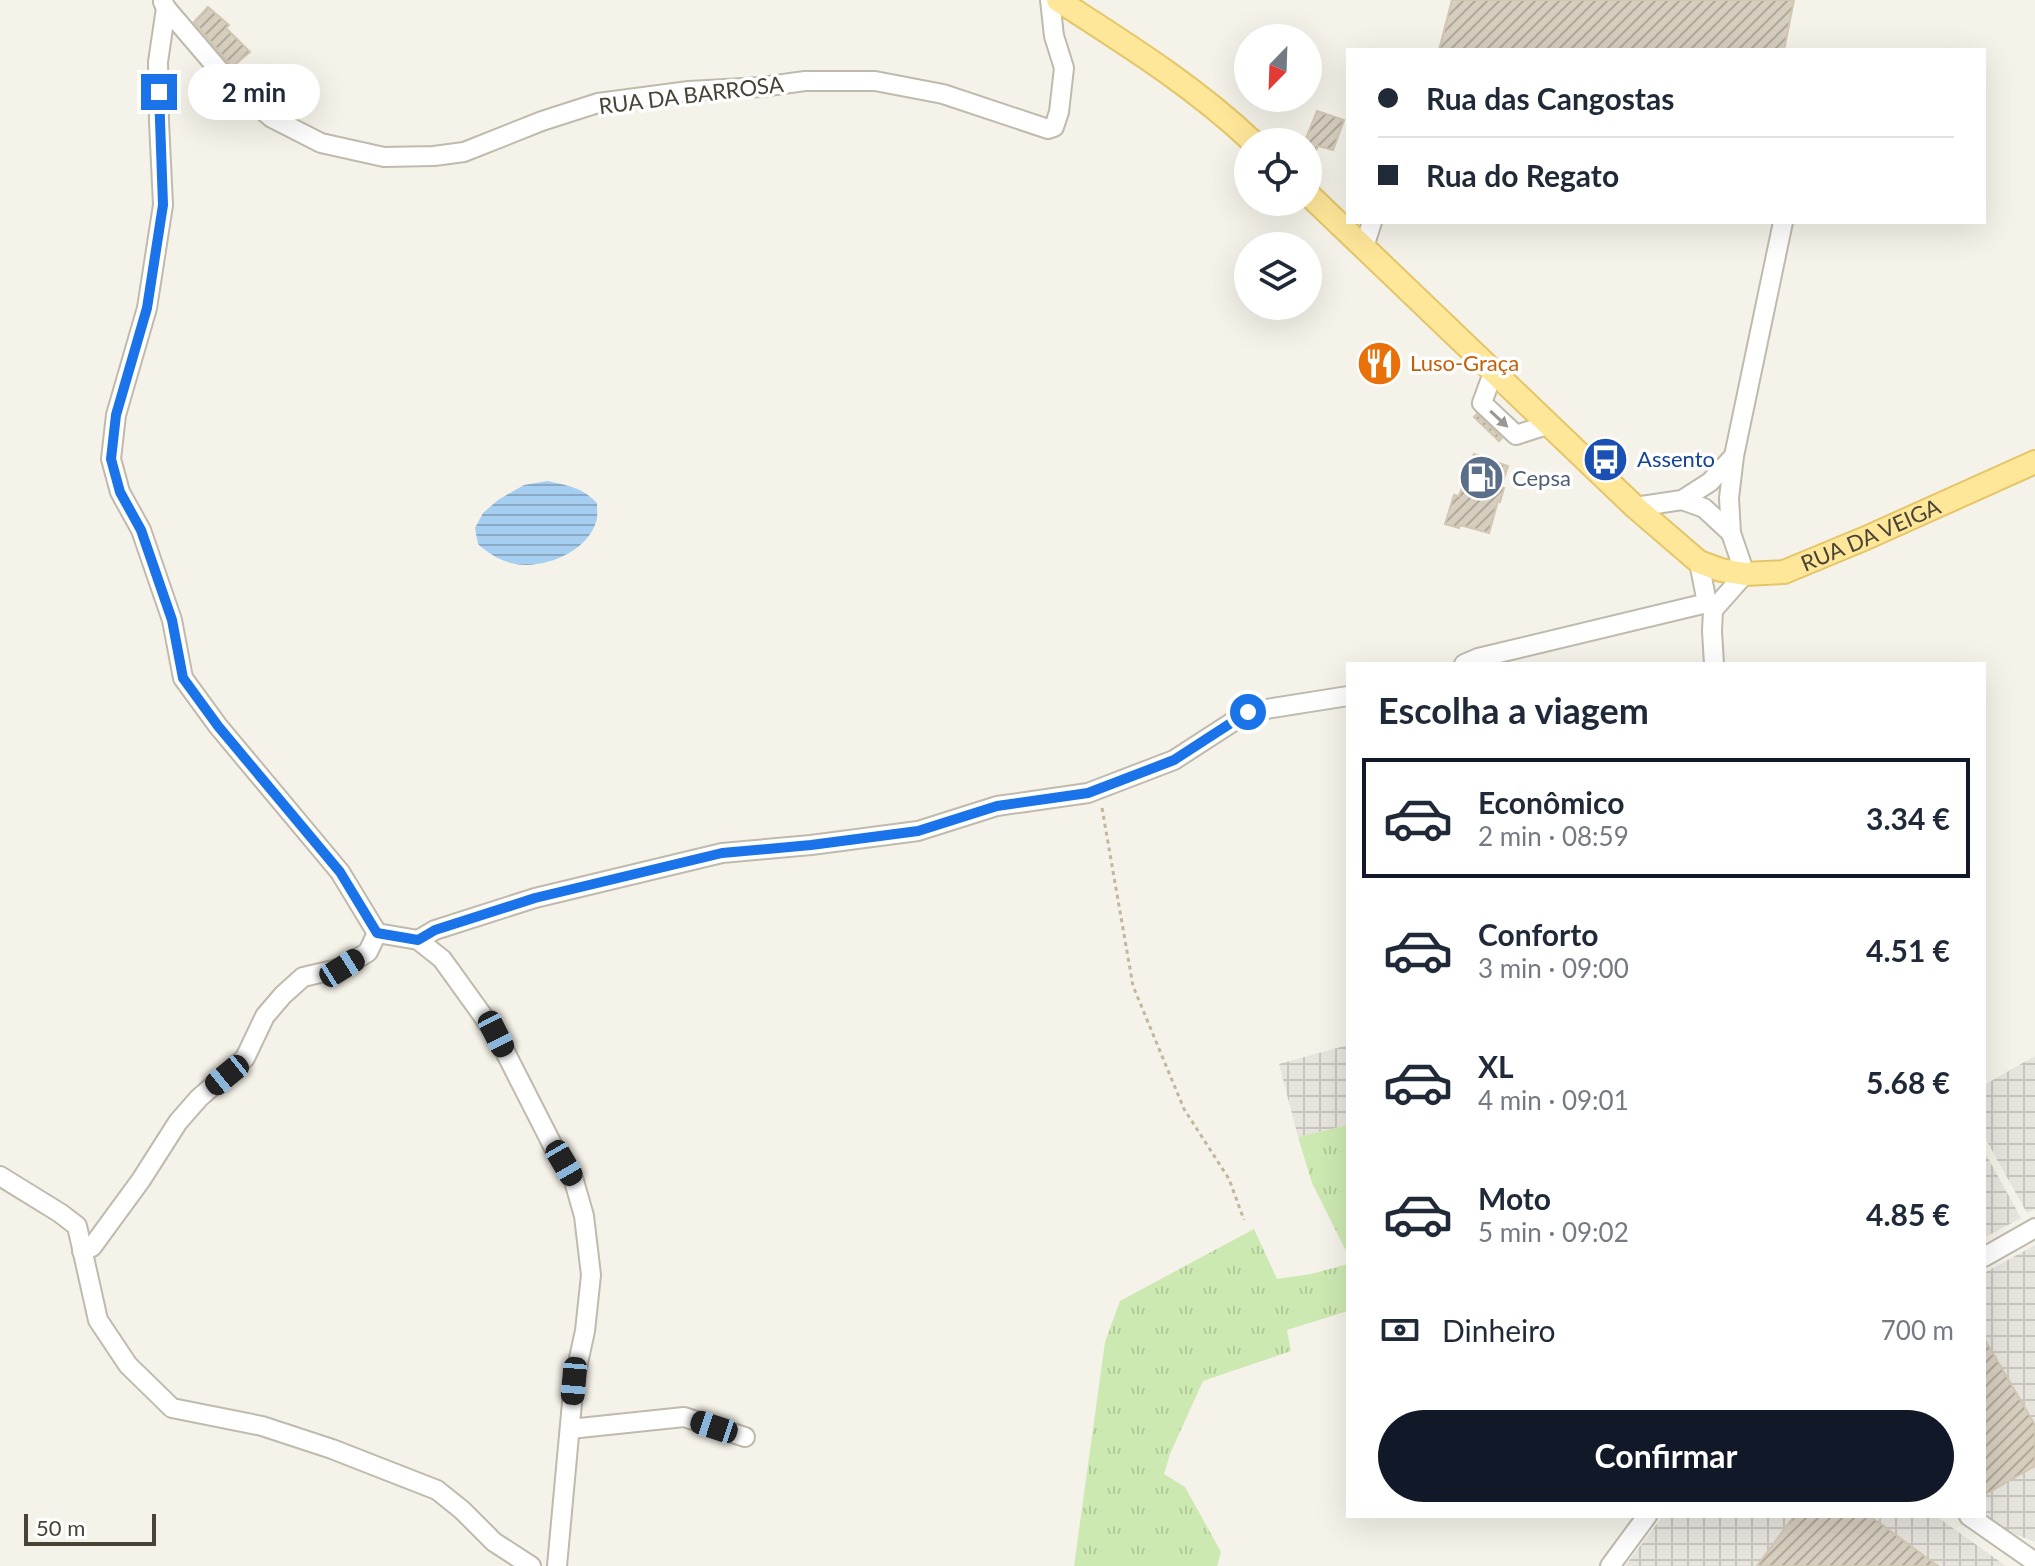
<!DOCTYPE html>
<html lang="pt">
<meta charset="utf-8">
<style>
:root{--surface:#fff;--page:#f6f6f7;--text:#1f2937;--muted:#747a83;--line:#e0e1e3;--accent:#111827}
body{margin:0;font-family:Lato,sans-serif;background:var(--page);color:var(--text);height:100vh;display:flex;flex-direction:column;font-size:30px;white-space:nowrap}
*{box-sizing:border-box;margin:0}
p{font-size:26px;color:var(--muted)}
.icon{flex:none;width:44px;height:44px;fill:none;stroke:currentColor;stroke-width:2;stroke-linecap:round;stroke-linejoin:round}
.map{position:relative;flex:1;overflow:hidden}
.sheet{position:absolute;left:1346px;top:662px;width:640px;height:856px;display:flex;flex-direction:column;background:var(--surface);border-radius:0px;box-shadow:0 8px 32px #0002}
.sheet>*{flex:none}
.top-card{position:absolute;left:1346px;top:48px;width:640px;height:176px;border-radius:0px;box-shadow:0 8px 32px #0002;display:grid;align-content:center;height:176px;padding:0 32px;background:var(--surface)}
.needle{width:52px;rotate:203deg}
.controls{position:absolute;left:1234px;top:24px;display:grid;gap:16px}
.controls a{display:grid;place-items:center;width:88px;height:88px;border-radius:50%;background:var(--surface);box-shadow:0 8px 32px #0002;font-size:40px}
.scale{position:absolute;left:24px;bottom:20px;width:132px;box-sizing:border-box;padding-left:8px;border:4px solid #494337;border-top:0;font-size:22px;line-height:28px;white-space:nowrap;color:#494337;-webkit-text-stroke:6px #fff;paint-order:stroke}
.end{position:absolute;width:36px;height:36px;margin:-18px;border:10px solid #1a73e8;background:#fff;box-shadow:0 0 0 4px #fff}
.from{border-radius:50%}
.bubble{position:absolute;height:56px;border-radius:28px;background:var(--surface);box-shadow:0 8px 32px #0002;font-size:26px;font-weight:700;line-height:56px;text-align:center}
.car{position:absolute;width:24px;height:48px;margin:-24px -12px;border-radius:10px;box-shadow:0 0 6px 2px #0007;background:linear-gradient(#222 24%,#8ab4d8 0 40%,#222 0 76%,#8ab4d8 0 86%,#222 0)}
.top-card b{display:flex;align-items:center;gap:28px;height:76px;font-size:30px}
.top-card b+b{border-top:2px solid var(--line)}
.top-card i{width:20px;height:20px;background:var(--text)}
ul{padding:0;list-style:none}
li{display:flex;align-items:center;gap:24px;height:120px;margin:0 16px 12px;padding:0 16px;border:4px solid transparent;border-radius:0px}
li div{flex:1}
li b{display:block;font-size:30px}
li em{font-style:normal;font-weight:700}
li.active{border-color:var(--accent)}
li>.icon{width:72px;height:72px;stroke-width:1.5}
h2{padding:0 32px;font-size:36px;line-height:96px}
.pay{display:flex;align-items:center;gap:20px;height:88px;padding:0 32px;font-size:30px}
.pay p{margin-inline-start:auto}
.action{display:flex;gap:16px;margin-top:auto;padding:16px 32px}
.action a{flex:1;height:92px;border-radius:48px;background:var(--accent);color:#fff;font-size:32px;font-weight:700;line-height:92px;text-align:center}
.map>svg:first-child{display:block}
.industrial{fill:url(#industrial-grid)}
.grass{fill:url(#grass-tufts)}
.water{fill:url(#water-rules)}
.building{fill:url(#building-hatch);stroke:#d1c7b2;stroke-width:2}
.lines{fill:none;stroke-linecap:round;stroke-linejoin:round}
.minor-casing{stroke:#c0baac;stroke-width:22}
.major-casing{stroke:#e4c668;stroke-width:26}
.path{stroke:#c2b79d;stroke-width:3;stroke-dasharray:4 4;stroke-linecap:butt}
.minor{stroke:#fff;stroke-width:18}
.major{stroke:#fee799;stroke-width:22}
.oneway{fill:#9b9891}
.route{stroke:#1a73e8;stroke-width:10}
.labels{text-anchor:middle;stroke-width:7;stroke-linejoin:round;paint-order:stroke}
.street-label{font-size:22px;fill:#494337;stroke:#fff}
.food-label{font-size:22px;fill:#c56008;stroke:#fff;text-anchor:start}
.transit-label{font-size:22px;fill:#164399;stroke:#fff;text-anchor:start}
.service-label{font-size:22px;fill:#4e5e75;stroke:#fff;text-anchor:start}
</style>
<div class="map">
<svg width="2035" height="1566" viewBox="0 0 2035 1566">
<defs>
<pattern id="industrial-grid" width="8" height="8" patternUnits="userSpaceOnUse" patternTransform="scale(2)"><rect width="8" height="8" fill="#e7e4de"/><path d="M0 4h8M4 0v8" fill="none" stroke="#c8c5bf"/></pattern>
<pattern id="grass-tufts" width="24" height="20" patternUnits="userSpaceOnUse" patternTransform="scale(2)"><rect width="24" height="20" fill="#cde9b2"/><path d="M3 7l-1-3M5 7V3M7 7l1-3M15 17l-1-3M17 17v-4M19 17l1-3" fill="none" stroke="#b2c99a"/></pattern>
<pattern id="water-rules" width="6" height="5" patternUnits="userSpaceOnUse" patternTransform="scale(2)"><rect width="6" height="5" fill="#a6cef1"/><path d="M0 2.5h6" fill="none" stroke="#89a9c4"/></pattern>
<pattern id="building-hatch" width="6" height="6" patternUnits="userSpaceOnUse" patternTransform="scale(2)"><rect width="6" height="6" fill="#d6cebf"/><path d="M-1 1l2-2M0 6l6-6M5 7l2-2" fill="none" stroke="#b0a99c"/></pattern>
</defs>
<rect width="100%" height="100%" fill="#f5f2e9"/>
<g class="industrial">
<polygon points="1348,1045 1348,1125 1298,1137 1279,1064"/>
<polygon points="2035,1056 2035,1209 2027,1213 1984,1136 1984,1085"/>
<polygon points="1984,1151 2021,1218 1984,1238"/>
<polygon points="2035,1245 2035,1542 2012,1533 1984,1514 1984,1273"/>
<polygon points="1663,1516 1936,1516 2006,1566 1625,1566"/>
</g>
<g class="grass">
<polygon points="1348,1125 1348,1255 1312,1183 1298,1137"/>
<polygon points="1254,1229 1277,1279 1311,1274 1348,1264 1348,1311 1287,1330 1291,1351 1203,1381 1170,1454 1164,1474 1185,1487 1221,1552 1217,1566 1074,1566 1105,1342 1120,1301"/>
</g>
<path class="water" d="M548 481C568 486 582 487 597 503 597 509 598 517 596 522 587 553 540 571 511 563 498 560 487 552 478 544L475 528 483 513 498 500 524 485Z"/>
<g class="building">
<polygon points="1452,0 1794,0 1784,50 1439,50"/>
<polygon points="208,7 229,25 226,28 250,52 232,67 194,22"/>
<polygon points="239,65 274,100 272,102 239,75 234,69"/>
<polygon points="1317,111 1344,120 1333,150 1318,146 1314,155 1308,146 1308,142 1305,141"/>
<polygon points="1477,414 1502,438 1499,441 1474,417"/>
<polygon points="1474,454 1508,466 1501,487 1504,488 1500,502 1498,501 1489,533 1460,525 1459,528 1445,524 1454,495 1459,496"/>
<polygon points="1984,1338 2035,1425 2035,1466 1984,1495"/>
<polygon points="1794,1516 1870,1516 1938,1566 1757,1566"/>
</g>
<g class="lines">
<defs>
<g id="minor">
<polyline points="163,2 166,8 231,84 272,118 321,143 384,157 434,156 464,152 542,121 598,103 689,91 761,87 805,81 875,81 943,94 1048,129 1054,127 1059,112 1064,68 1054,36 1050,0"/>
<polyline points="166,8 158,62 159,121 163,205 147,308 116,415 111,459 120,492 141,530 172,620 183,678 218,726 340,872 377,933 418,940 442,959 496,1034 553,1146 574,1181 584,1216 591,1275 585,1331 574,1381 557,1566"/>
<polyline points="1364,247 1372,222"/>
<polyline points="1494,370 1482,403 1516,435 1550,424"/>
<polyline points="1682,500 1704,508 1731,533"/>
<polyline points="1635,507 1682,500 1710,482 1734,456"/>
<polyline points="1699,562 1707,603 1713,610 1712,631 1714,664"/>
<polyline points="1713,610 1745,574 1731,533 1729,498 1734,456 1783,222"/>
<polyline points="1464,664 1478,658 1707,603"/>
<polyline points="418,940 435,930 535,898 722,853 811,845 918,831 997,806 1088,793 1174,760 1248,712 1348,696"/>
<polyline points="0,1176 60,1213 77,1226 98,1320 128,1365 172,1408 262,1426 332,1449 437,1490 462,1510 494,1542 531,1566"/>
<polyline points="82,1251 92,1247 141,1180 178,1122 199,1098 245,1058 265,1016 283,995 303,977 342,968 368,952 377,933"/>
<polyline points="1984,1257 2035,1228"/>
<polyline points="570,1429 684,1417 745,1437"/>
<polyline points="1969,1516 2035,1562"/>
<polyline points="1610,1566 1647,1516"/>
</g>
<g id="major">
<path d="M1058 0C1126 44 1194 86 1253 142"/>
<path id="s1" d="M1308 194 1635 507 1699 562 1721 570 1745 574 1784 572 1866 538 2035 462"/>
</g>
</defs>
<use href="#minor" class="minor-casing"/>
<use href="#major" class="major-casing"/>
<polyline class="path" points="1102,808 1133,986 1184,1109 1229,1179 1244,1220"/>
<use href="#minor" class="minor"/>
<use href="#major" class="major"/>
</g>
<defs><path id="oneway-solid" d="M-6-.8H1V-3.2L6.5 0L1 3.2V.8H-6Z" transform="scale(2)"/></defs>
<use class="oneway" href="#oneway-solid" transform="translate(1499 419) rotate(43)"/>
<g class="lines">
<polyline class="route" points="159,92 163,205 147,308 116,415 111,459 120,492 141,530 172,620 183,678 218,726 340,872 377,933 418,940 435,930 535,898 722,853 811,845 918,831 997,806 1088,793 1174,760 1248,712"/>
</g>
<defs>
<symbol id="restaurant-disc" viewBox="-11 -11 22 22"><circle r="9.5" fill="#e8710a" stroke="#fff"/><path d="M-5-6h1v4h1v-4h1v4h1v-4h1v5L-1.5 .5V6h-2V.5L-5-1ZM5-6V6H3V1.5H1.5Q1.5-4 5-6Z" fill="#fff"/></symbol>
<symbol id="bus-disc" viewBox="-11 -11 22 22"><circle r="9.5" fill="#1a4fb4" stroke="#fff"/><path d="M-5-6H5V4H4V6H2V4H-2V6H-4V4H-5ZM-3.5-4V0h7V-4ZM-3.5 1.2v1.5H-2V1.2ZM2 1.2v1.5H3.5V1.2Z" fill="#fff"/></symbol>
<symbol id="fuel-disc" viewBox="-11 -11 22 22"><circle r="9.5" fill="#5c6f8a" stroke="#fff"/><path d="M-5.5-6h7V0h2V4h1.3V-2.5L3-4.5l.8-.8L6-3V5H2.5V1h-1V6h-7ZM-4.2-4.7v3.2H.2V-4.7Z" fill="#fff"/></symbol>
</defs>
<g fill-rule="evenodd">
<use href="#restaurant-disc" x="1354" y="338" width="51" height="51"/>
<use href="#bus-disc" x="1580" y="434" width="51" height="51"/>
<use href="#fuel-disc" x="1456" y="452" width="51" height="51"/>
</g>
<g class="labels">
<g class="street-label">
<text transform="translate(691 95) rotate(-7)" y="8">RUA DA BARROSA</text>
<text dy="8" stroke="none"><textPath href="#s1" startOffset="718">RUA DA VEIGA</textPath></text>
</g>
<g class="food-label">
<text x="1410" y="371">Luso-Graça</text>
</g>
<g class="transit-label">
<text x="1637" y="467">Assento</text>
</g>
<g class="service-label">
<text x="1512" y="486">Cepsa</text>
</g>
</g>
</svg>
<div class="controls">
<a><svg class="needle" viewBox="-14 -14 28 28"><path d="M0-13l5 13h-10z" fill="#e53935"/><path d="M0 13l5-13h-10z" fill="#747a83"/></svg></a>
<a><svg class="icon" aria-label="locate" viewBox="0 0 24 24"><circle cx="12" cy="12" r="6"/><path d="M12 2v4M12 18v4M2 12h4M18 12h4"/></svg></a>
<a><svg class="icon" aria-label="layers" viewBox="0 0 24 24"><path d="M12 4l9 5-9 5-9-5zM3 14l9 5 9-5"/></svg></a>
</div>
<div class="scale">50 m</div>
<i class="end from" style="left:1248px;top:712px"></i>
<i class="end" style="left:159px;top:92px"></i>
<div class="bubble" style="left:188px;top:64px;width:132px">2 min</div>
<i class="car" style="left:342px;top:968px;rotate:58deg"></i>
<i class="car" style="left:496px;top:1034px;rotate:153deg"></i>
<i class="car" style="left:227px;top:1075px;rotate:231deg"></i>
<i class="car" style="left:564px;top:1163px;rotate:150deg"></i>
<i class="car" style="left:574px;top:1381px;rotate:185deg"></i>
<i class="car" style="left:714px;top:1427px;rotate:288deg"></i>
<div class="top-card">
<b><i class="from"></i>Rua das Cangostas</b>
<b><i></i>Rua do Regato</b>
</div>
<section class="sheet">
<h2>Escolha a viagem</h2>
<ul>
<li class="active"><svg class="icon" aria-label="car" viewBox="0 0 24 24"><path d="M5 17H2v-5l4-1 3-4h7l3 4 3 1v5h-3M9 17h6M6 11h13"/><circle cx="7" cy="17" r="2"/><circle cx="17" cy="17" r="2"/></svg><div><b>Econômico</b><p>2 min · 08:59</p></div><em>3.34 €</em></li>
<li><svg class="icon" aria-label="car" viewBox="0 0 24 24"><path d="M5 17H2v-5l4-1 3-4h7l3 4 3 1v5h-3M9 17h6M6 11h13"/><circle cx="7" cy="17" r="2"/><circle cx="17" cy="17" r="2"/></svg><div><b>Conforto</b><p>3 min · 09:00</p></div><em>4.51 €</em></li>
<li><svg class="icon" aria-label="car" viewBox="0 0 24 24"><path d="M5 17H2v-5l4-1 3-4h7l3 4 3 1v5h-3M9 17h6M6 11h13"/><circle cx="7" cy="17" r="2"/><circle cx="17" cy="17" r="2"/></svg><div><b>XL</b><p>4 min · 09:01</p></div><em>5.68 €</em></li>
<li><svg class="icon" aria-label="car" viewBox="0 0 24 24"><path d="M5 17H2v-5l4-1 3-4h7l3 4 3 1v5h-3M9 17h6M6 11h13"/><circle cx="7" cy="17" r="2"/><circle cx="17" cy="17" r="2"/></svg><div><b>Moto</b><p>5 min · 09:02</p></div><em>4.85 €</em></li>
</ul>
<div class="pay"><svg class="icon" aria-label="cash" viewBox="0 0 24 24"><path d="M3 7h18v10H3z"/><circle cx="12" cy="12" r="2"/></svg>Dinheiro<p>700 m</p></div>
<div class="action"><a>Confirmar</a></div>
</section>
</div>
